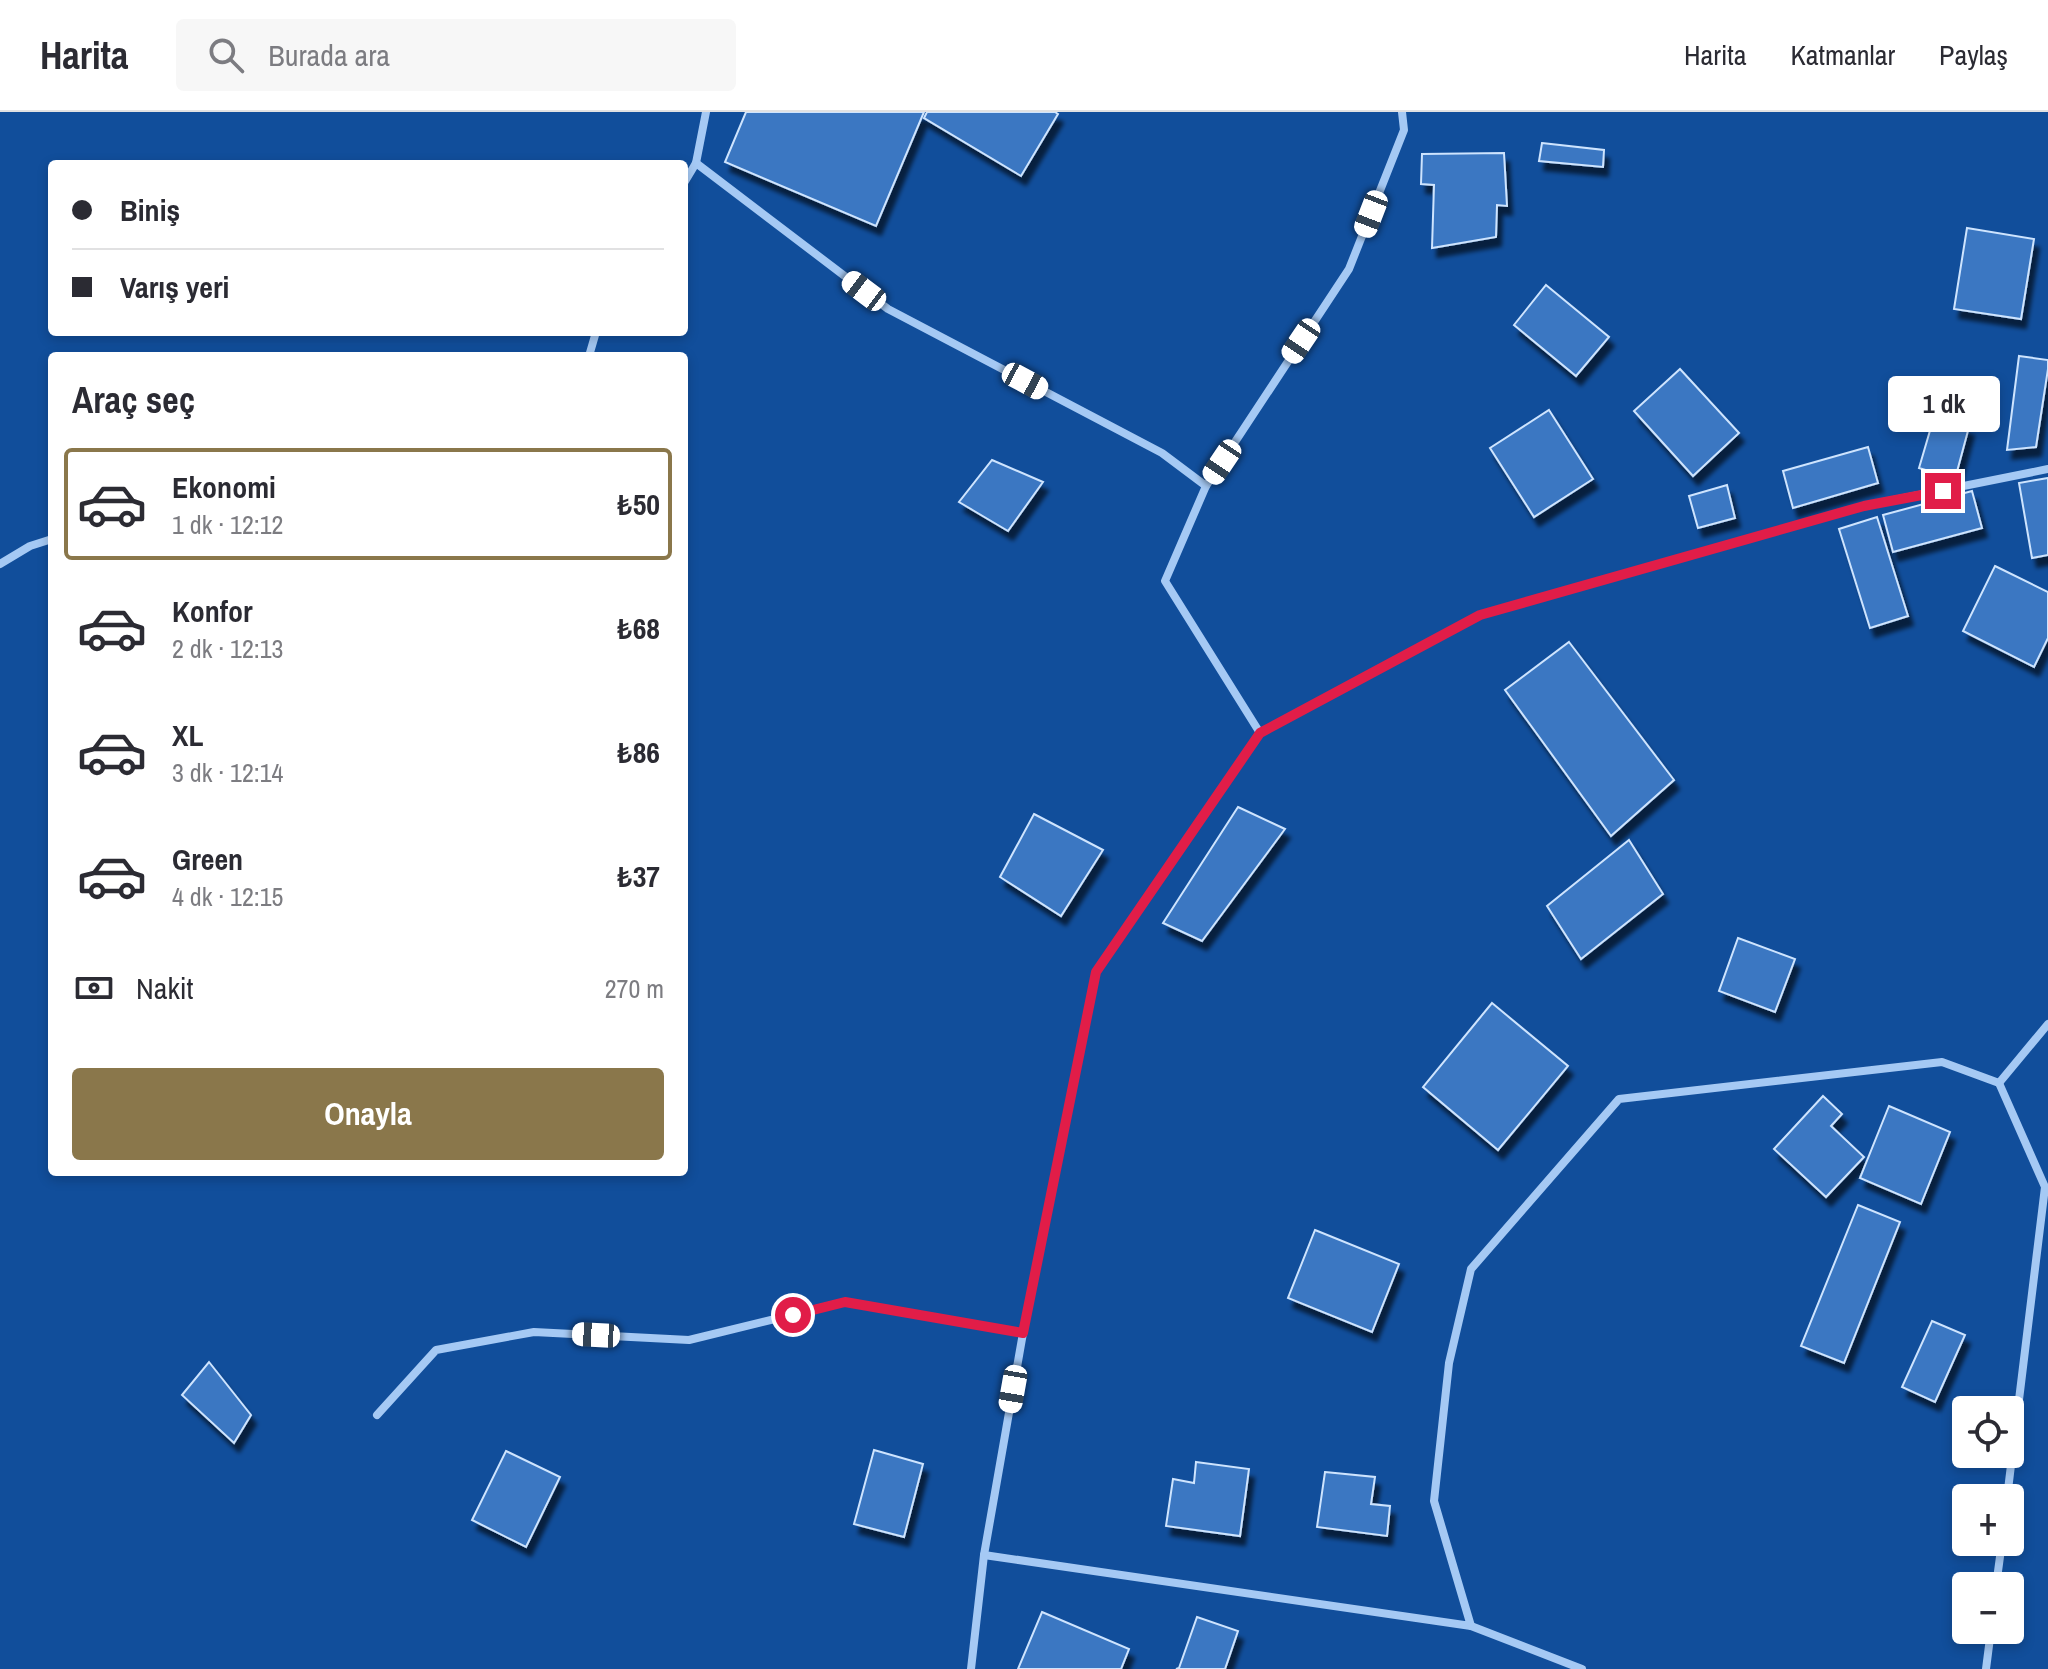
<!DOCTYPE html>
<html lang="tr">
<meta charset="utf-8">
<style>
:root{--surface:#fff;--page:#f7f7f7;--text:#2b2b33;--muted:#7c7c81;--line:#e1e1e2;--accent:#8a774b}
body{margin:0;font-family:"Archivo Narrow",sans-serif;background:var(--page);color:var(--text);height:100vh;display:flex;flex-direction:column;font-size:30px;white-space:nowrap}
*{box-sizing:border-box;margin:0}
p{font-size:26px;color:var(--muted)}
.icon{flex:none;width:44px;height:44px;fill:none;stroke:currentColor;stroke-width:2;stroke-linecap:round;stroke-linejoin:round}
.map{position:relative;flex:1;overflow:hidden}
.sheet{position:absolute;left:48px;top:240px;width:640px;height:824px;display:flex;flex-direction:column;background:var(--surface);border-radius:8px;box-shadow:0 4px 12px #0003}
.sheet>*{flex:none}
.hud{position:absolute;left:48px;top:48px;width:640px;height:176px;border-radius:8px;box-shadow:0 4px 12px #0003;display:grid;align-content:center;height:176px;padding:0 24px;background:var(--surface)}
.buttons{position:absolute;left:1952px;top:1284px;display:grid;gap:16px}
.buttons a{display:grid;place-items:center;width:72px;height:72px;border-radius:8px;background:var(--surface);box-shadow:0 4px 12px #0003;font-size:40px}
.end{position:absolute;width:36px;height:36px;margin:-18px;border:10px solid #e11d48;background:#fff;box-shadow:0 0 0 4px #fff}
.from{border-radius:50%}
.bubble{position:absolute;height:56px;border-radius:8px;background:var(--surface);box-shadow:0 4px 12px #0003;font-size:26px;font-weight:700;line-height:56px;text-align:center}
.car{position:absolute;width:24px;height:48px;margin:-24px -12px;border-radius:10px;box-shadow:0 0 6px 2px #0007;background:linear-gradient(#fff 24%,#345 0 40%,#fff 0 76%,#345 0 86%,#fff 0)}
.hud b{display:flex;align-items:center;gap:28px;height:76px;font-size:30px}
.hud b+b{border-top:2px solid var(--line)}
.hud i{width:20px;height:20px;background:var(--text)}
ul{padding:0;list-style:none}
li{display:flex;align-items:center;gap:24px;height:112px;margin:0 16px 12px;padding:0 8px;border:4px solid transparent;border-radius:8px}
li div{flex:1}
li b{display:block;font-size:30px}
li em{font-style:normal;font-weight:700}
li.on{border-color:var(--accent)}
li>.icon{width:72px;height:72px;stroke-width:1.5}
h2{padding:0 24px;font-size:36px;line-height:96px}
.pay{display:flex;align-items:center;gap:20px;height:88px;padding:0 24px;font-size:30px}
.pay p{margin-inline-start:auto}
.button{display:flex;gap:16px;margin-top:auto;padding:16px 24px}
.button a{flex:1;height:92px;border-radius:8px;background:var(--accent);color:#fff;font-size:32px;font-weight:700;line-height:92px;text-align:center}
header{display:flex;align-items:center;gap:48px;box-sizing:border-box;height:112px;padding:0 40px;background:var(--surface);border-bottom:2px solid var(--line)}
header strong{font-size:38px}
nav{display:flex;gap:44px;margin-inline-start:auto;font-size:28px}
.search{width:560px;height:72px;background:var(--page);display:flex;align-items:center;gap:20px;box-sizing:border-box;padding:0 28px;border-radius:8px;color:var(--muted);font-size:30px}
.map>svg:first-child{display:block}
.building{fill:#3a77c2;stroke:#cee4fe;stroke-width:2;filter:url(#shadow)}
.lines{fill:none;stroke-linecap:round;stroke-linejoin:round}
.street{stroke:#a5c9f4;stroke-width:8}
.route{stroke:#e11d48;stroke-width:10}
</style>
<header>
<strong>Harita</strong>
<div class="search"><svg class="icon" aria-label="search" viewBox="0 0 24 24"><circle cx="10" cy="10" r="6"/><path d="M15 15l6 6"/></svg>Burada ara</div>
<nav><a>Harita</a><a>Katmanlar</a><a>Paylaş</a></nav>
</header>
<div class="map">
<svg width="2048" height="1557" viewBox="0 0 2048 1557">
<defs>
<filter id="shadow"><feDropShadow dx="5" dy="9" stdDeviation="2" flood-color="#0009"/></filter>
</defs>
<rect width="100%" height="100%" fill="#114e9b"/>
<g class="building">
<polygon points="746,0 924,0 876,114 725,50"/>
<polygon points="927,0 1055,0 1058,2 1021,64 924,6"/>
<polygon points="1542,31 1604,38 1603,55 1539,49"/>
<polygon points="1504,41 1507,94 1497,93 1496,125 1432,136 1434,73 1421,72 1422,42"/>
<polygon points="1967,116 2034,127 2021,207 1954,197"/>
<polygon points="1546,173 1609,225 1576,264 1514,213"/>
<polygon points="2019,244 2048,248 2048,257 2036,335 2007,338"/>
<polygon points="1680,257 1739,321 1693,364 1634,299"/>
<polygon points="1549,298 1593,367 1534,405 1490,336"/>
<polygon points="1934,305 1969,315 1955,367 1919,356"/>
<polygon points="1868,335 1878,371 1793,396 1783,359"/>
<polygon points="992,348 1043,370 1008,419 959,390"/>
<polygon points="2048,366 2048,443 2032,446 2019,371"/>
<polygon points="1727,373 1735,406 1698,416 1689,384"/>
<polygon points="1972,379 1982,416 1893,440 1883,403"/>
<polygon points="1877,405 1908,504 1870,516 1839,417"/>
<polygon points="1995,454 2048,480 2048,526 2034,555 1963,519"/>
<polygon points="1569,530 1674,668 1611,724 1505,578"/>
<polygon points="1238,695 1285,717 1202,829 1163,811"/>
<polygon points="1034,702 1103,738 1061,804 1000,765"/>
<polygon points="1629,728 1663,782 1581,847 1547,794"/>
<polygon points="1738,826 1795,847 1775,900 1719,879"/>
<polygon points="1492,891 1568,954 1498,1038 1423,975"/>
<polygon points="1823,984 1842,1002 1831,1014 1864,1045 1826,1085 1774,1037"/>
<polygon points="1889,994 1950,1020 1921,1092 1860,1066"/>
<polygon points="1858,1093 1900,1110 1844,1251 1801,1234"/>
<polygon points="1315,1118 1399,1152 1372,1220 1288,1186"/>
<polygon points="1932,1209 1965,1223 1935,1290 1902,1275"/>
<polygon points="209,1250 251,1303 234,1331 182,1283"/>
<polygon points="874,1338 923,1352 904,1425 854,1412"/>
<polygon points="506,1339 560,1365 526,1435 472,1408"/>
<polygon points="1196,1350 1249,1357 1240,1424 1166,1414 1173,1367 1194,1371"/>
<polygon points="1325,1360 1375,1365 1371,1392 1390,1394 1387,1424 1317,1415"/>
<polygon points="1042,1500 1129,1537 1121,1557 1018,1557"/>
<polygon points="1197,1505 1238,1519 1225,1557 1176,1557 1179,1556"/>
</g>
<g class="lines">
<g class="street">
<polyline points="696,51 888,197 1162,341 1206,374 1165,469 1260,621"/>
<polyline points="684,71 696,51 706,0"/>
<polyline points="589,244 596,220"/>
<polyline points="1206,374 1349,157 1404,18 1402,0"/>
<polyline points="0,452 30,434 52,427"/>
<polyline points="1999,971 2045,1075 2007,1386"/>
<polyline points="377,1303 436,1238 534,1220 689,1228 845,1190 1023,1221"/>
<polyline points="984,1443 1471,1514 1434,1389 1449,1251 1471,1157 1619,987 1942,950 1999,971 2048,912"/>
<polyline points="1996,1474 2002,1430"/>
<polyline points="1471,1514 1582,1557"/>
<polyline points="971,1557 984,1443 1023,1221 1096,860 1260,621 1480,503 1864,394 2048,357"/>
<polyline points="1986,1557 1991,1518"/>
</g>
</g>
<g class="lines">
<polyline class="route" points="793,1203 845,1190 1023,1221 1096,860 1260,621 1480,503 1864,394 1943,379"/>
</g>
</svg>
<div class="buttons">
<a><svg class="icon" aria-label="locate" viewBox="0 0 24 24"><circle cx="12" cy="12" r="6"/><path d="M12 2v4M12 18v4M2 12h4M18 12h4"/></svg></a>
<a>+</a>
<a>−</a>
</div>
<i class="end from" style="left:793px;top:1203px"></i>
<i class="end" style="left:1943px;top:379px"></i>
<div class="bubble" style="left:1888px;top:264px;width:112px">1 dk</div>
<i class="car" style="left:1371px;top:102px;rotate:201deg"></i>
<i class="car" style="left:864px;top:179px;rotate:307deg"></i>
<i class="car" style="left:1301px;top:229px;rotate:214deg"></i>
<i class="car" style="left:1025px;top:269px;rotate:118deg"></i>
<i class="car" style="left:1222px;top:350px;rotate:214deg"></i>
<i class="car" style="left:596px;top:1223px;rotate:273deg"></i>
<i class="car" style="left:1013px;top:1277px;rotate:190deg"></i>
<div class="hud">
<b><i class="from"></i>Biniş</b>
<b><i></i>Varış yeri</b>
</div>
<section class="sheet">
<h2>Araç seç</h2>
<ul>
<li class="on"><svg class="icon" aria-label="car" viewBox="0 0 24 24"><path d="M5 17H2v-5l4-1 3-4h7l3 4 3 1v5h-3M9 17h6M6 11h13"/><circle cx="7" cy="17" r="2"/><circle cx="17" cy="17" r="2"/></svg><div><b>Ekonomi</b><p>1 dk · 12:12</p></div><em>₺50</em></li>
<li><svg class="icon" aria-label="car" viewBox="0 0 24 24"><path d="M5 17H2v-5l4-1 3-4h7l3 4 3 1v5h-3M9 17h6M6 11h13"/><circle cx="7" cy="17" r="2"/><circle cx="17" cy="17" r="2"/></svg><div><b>Konfor</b><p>2 dk · 12:13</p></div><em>₺68</em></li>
<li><svg class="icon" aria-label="car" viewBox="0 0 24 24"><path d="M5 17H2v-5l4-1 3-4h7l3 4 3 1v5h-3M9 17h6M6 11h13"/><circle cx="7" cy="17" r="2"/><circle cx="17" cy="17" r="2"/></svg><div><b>XL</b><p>3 dk · 12:14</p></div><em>₺86</em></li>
<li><svg class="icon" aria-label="car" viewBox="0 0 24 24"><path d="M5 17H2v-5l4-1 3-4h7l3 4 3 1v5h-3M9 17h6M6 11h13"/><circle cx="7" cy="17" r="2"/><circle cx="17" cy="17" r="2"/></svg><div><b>Green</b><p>4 dk · 12:15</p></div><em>₺37</em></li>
</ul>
<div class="pay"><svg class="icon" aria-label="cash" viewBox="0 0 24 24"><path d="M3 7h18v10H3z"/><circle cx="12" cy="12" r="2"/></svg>Nakit<p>270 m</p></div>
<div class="button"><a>Onayla</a></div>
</section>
</div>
